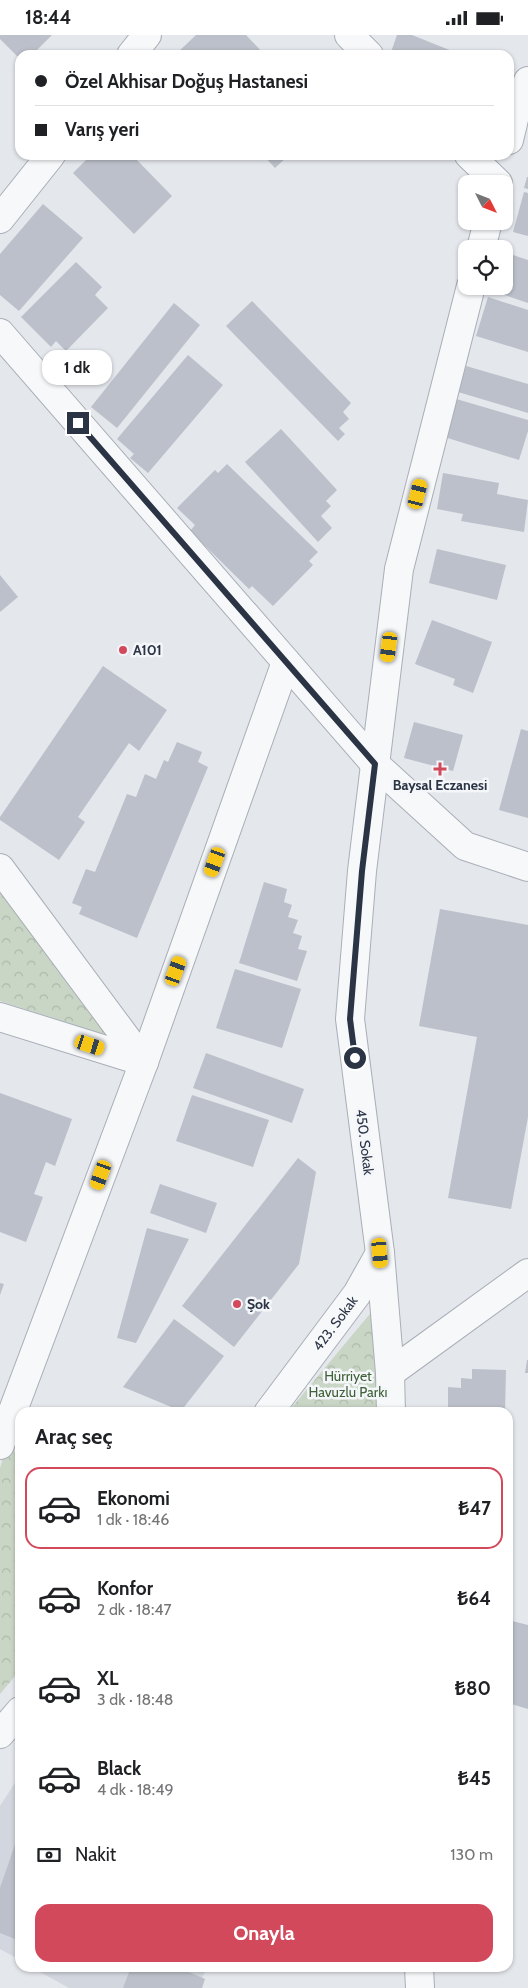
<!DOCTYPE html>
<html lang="tr">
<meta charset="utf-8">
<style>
:root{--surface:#fff;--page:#f2f2f2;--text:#202124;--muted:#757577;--line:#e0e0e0;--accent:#d1495b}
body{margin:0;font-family:Cabin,sans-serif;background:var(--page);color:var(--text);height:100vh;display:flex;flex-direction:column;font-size:19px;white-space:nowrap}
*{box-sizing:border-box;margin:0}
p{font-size:16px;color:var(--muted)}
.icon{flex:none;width:28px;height:28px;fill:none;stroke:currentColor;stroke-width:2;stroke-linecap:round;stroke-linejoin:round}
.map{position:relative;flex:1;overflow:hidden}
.drawer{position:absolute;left:15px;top:1372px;width:498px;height:565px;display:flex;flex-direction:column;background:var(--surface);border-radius:15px;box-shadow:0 1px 4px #0004}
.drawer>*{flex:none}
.hud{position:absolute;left:15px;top:15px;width:499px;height:110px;border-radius:15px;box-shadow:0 1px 4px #0004;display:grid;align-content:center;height:110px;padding:0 20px;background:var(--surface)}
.needle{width:32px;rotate:132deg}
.buttons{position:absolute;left:458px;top:140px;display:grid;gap:10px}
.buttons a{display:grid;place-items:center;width:55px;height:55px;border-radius:10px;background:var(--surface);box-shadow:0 1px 4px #0004;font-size:25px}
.end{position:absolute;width:22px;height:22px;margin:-11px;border:6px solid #2b3445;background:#fff;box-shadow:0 0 0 2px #fff}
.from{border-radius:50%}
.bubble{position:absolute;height:35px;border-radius:15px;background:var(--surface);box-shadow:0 1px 4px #0004;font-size:16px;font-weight:700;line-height:35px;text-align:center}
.car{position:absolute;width:15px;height:30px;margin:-15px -8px;border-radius:6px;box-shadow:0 0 4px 1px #0007;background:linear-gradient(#f5c518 24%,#345 0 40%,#f5c518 0 76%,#345 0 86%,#f5c518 0)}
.hud b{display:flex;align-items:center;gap:18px;height:48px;font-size:19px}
.hud b+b{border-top:1px solid var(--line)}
.hud i{width:12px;height:12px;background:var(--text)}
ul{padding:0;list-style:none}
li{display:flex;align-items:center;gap:15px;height:82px;margin:0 10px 8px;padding:0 10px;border:2px solid transparent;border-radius:15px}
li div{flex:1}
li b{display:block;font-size:19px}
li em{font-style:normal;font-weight:700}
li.on{border-color:var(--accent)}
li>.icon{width:45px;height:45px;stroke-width:1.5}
h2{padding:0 20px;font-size:22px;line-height:60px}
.pay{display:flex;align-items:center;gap:12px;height:55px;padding:0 20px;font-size:19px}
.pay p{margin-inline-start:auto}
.cta{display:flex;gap:10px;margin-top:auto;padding:10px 20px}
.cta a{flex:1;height:58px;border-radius:15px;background:var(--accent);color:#fff;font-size:20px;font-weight:700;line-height:58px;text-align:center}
.status{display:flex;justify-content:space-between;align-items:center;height:35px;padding:0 25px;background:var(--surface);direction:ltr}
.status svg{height:14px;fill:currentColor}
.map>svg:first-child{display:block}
.built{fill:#d2d6de}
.forest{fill:url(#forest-crowns)}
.building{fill:#bbc0ca}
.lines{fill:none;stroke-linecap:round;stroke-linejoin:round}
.minor-casing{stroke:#a9aeb7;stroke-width:30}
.minor{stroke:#f7f8fa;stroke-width:28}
.route{stroke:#2b3445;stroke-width:6}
.poi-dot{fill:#d1495b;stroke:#f4f6f9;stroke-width:2}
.labels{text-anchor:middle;stroke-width:5;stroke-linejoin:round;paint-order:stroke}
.poi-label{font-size:14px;font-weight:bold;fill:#2b3445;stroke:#f4f6f9;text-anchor:start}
.street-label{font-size:14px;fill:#2b3445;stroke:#f4f6f9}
.park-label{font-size:14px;fill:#3f6138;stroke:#f4f6f9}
</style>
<div class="status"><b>18:44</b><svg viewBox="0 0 49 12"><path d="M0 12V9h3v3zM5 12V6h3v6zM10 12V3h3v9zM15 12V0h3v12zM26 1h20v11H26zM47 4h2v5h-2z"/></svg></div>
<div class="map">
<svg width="528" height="1953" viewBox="0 0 528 1953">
<defs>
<pattern id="forest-crowns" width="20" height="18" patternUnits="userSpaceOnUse" patternTransform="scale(1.25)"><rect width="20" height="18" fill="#c9d6c5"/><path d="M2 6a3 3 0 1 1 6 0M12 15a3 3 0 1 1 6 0" fill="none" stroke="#adb8ab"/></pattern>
</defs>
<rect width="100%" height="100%" fill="#e4e7ec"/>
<g class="built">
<polygon points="20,1740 20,1925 0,1914 0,1771"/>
<polygon points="33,1933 207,1933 197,1953 69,1953"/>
</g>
<g class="forest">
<polygon points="0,853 112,1002 0,966"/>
<polygon points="374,1274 377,1377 288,1377"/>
<polygon points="6,1414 20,1418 20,1635 0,1659 0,1433"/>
</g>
<g class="building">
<polygon points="0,0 52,0 32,20 20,20 20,24 0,4"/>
<polygon points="196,0 246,0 265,20 175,20"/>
<polygon points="397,0 412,0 452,16 451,20 390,20"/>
<polygon points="91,120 132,120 172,161 134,199 73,138"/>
<polygon points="263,120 289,120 275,133"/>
<polygon points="527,142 528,142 528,154 524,153"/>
<polygon points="524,157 528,158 528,201 513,197"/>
<polygon points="43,169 83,203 19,276 0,260 0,219"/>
<polygon points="504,217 528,225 528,268 487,254 488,251 504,251"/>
<polygon points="76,227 102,252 95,260 108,273 66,316 56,306 51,312 21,282"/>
<polygon points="488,262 528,275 528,317 476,301"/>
<polygon points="252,266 351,368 343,377 349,384 339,393 345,399 338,406 226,291"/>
<polygon points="174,268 200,290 117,393 91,372"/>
<polygon points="188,320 223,350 148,438 130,423 134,419 117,404"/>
<polygon points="466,331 528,349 528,378 458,357"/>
<polygon points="453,363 528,385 528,396 519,425 441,401"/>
<polygon points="281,394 337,455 326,466 331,471 321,481 332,493 318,507 245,427"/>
<polygon points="227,429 318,517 309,526 313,530 273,571 252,551 249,554 190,496 195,490 177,473 215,435 218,438"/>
<polygon points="443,438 499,448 497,459 528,465 524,497 461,486 463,479 437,474"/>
<polygon points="437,514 506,530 497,565 429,548"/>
<polygon points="0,540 18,562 0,577"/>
<polygon points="432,585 492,607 473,658 453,650 455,644 415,629"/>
<polygon points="103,631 167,675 139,716 129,708 78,782 85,787 59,825 0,785 0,782"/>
<polygon points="414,687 463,700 453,736 404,723"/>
<polygon points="521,694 528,696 528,783 499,775"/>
<polygon points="177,707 202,717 198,727 208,732 137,903 79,879 82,872 72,868 86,834 95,837 127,759 136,762 145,739 156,744 164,725 168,727"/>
<polygon points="264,847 287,854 284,867 292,870 288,882 298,885 293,898 302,901 298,914 307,916 297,946 239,928"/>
<polygon points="440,874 528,890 528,1082 511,1174 448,1163 477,1002 419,991"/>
<polygon points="235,934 301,954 282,1013 216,993"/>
<polygon points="206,1018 304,1054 292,1088 193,1053"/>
<polygon points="0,1058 72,1084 55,1131 46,1127 34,1159 43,1162 26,1207 0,1197"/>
<polygon points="192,1060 269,1085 253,1132 176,1106"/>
<polygon points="298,1123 316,1137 299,1229 234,1312 182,1271"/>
<polygon points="160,1149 217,1168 206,1198 150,1178"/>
<polygon points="147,1193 189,1204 136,1308 117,1303"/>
<polygon points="0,1248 4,1249 0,1260"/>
<polygon points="174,1284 224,1321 181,1376 123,1352"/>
<polygon points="527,1325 528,1325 528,1338 525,1338"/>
<polygon points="472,1334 506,1335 505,1378 448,1378 448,1352 461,1353 461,1343 472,1344"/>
<polygon points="508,1585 528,1590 528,1674 508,1668"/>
<polygon points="20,1795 20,1906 0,1898 0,1853"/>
<polygon points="131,1932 177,1932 205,1944 202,1953 123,1953"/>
</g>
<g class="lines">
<defs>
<g id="minor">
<polyline points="349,0 369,20"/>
<polyline points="131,20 147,0"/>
<polyline points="509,105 515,80 528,46"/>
<polyline points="469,120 498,148"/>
<polyline points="0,184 51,120"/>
<polyline points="481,214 488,186"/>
<polyline points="0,298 375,729 465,811 528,832"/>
<polyline points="0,833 144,1027"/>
<polyline points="0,982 144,1027"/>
<polyline points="390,1338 528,1238"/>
<path id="s1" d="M268 1378 357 1259 380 1218"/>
<polyline points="391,1378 390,1338 380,1218 350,984 362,836 399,534 471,251"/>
<polyline points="0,1410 144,1027 286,627"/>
<polyline points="0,1699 20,1676"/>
<polyline points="419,1932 420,1953"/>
</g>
</defs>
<use href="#minor" class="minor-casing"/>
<use href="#minor" class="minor"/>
</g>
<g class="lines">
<polyline class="route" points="78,388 375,729 362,836 350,984 355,1023"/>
</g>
<g class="poi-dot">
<circle cx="123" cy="615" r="5"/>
<path d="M437.5 726.5h5v5h5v5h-5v5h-5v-5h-5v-5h5z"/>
<circle cx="237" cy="1269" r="5"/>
</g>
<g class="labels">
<g class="poi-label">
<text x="133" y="620">A101</text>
<text x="440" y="755" text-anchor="middle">Baysal Eczanesi</text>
<text x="247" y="1274">Şok</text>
</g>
<g class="street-label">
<text transform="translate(365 1107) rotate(83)" y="5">450. Sokak</text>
<text dy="5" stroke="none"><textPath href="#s1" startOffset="112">423. Sokak</textPath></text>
</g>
<g class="park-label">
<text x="348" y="1346">Hürriyet<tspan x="348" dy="16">Havuzlu Parkı</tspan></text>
</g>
</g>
</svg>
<div class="buttons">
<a><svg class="needle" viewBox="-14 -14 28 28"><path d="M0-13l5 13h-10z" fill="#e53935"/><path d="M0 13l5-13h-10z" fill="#757577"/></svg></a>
<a><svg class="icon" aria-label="locate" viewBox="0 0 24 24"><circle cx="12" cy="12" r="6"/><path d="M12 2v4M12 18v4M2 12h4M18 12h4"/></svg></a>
</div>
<i class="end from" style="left:355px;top:1023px"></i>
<i class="end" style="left:78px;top:388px"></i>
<div class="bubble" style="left:42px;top:315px;width:70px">1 dk</div>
<i class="car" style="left:418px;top:459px;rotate:14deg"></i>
<i class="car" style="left:389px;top:612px;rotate:187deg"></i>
<i class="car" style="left:215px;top:827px;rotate:200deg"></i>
<i class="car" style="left:176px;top:936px;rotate:20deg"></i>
<i class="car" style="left:90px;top:1010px;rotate:108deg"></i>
<i class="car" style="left:101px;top:1140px;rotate:200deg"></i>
<i class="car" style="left:380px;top:1218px;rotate:175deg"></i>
<div class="hud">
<b><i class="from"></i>Özel Akhisar Doğuş Hastanesi</b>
<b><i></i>Varış yeri</b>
</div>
<section class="drawer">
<h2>Araç seç</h2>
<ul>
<li class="on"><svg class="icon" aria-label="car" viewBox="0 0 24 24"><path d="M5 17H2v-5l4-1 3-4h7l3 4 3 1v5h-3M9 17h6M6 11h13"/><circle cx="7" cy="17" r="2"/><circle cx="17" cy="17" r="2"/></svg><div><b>Ekonomi</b><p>1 dk · 18:46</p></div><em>₺47</em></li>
<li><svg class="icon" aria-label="car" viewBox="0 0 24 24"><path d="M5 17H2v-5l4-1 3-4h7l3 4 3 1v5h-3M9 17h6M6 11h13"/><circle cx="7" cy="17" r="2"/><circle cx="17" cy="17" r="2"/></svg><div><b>Konfor</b><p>2 dk · 18:47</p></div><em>₺64</em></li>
<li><svg class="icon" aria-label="car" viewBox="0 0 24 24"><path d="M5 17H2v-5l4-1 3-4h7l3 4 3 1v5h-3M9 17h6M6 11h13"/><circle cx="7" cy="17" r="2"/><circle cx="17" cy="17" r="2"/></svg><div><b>XL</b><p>3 dk · 18:48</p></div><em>₺80</em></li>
<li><svg class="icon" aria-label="car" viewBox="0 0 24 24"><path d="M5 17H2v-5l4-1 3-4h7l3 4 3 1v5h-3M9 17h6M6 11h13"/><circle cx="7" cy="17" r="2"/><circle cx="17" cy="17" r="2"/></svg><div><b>Black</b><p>4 dk · 18:49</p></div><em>₺45</em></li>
</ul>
<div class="pay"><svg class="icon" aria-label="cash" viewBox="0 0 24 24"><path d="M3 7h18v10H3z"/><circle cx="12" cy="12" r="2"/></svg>Nakit<p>130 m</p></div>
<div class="cta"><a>Onayla</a></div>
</section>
</div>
